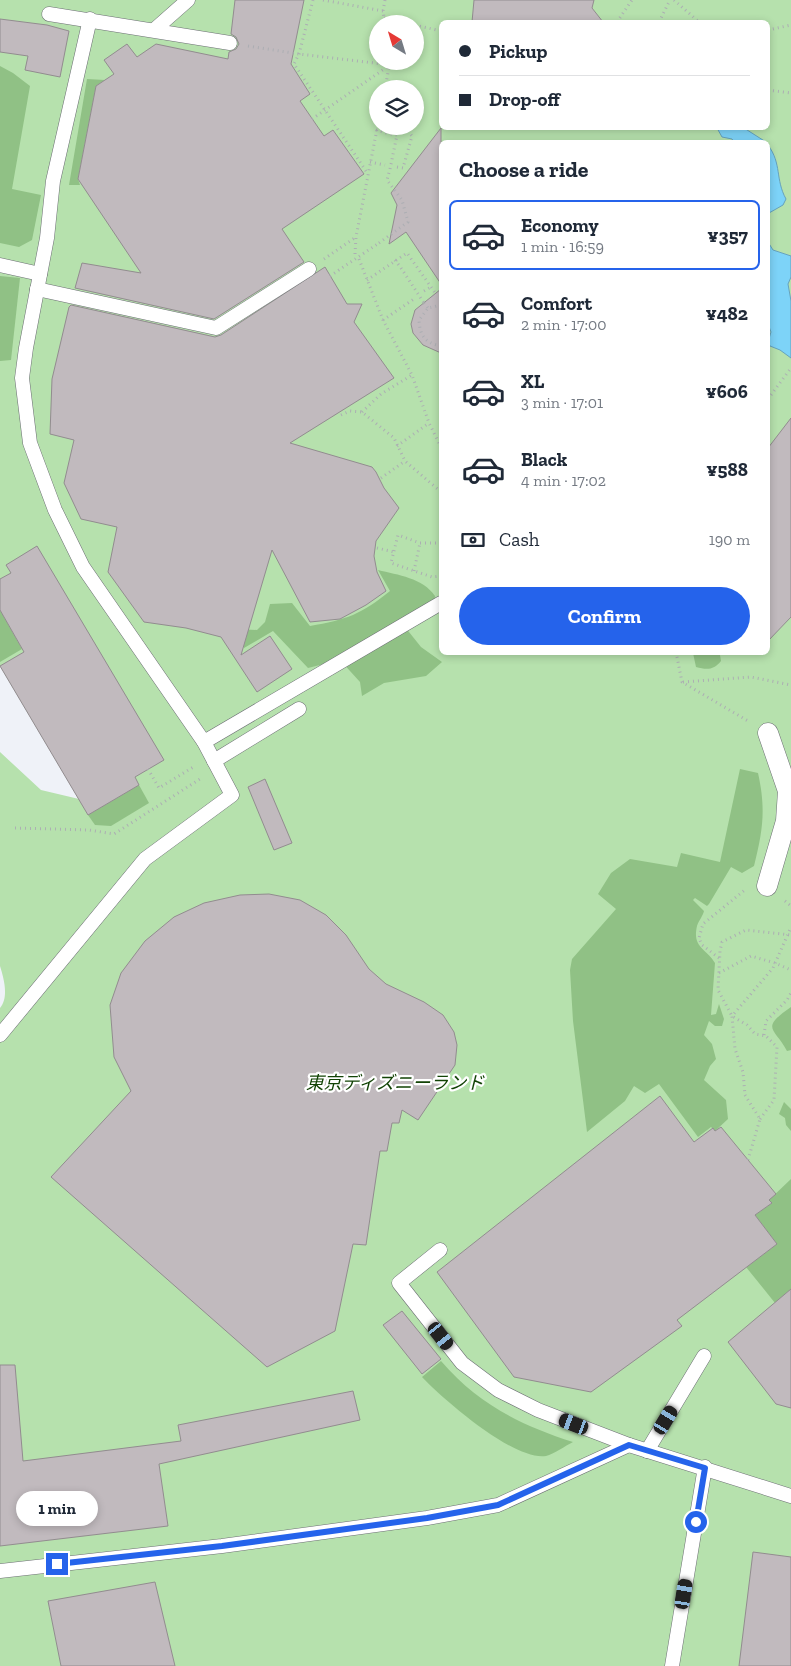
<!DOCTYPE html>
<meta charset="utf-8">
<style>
:root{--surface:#fff;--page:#f2f2f3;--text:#1f2937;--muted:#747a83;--line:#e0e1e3;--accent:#2563eb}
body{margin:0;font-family:"Zilla Slab","Noto Sans JP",serif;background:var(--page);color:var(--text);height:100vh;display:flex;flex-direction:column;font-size:19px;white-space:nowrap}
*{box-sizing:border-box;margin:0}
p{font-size:16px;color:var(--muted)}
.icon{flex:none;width:28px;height:28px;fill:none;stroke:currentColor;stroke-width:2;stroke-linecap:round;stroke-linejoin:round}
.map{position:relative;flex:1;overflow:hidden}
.drawer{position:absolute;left:439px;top:140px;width:331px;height:515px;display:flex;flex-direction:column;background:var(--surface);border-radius:8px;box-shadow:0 2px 8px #0003}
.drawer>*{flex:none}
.top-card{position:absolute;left:439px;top:20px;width:331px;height:110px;border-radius:8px;box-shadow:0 2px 8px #0003;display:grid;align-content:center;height:110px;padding:0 20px;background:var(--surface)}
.needle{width:32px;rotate:322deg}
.buttons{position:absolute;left:369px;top:15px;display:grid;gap:10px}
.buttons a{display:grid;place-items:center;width:55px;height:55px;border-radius:50%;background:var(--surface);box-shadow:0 2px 8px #0003;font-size:25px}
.end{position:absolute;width:22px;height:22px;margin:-11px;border:6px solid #2563eb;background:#fff;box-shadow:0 0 0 2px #fff}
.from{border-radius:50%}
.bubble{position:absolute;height:35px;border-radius:18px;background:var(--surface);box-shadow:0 2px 8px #0003;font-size:16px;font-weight:700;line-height:35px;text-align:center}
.car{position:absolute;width:15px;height:30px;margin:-15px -8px;border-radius:6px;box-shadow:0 0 4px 1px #0007;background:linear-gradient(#222 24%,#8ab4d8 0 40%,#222 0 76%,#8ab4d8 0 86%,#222 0)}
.top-card b{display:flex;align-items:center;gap:18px;height:48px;font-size:19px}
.top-card b+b{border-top:1px solid var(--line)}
.top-card i{width:12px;height:12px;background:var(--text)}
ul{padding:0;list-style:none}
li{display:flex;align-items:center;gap:15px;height:70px;margin:0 10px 8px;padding:0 10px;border:2px solid transparent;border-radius:8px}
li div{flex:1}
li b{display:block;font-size:19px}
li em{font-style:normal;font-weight:700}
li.current{border-color:var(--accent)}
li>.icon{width:45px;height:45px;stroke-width:1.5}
h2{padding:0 20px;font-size:22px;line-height:60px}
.pay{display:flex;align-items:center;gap:12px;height:55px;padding:0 20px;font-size:19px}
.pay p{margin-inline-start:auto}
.primary-button{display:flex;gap:10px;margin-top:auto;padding:10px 20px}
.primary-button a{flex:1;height:58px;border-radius:30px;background:var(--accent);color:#fff;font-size:20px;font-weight:700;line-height:58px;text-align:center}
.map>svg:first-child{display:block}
.green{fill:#b6e1ad;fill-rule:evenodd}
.forest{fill:#90c185}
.water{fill:#7dd3f8;stroke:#66a2bd}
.building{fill:#c1babe;stroke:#928c8f}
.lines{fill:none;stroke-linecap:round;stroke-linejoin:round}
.service-casing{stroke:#6c6f74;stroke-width:15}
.pedestrian-casing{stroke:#6c6f74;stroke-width:21}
.path{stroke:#acaeb3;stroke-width:3;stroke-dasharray:1 4;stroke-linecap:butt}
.service{stroke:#fff;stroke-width:14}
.pedestrian{stroke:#fff;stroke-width:20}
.path-bridge{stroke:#acaeb3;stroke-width:3;stroke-dasharray:1 4;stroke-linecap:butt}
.route{stroke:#2563eb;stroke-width:6}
.labels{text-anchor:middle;stroke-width:4.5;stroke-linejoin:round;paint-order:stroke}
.park-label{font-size:18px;font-style:italic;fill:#124305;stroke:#fff}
</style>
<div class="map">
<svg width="791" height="1666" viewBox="0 0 791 1666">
<rect width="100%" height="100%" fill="#eff2f8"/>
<path class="green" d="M0 0H791V1666H0V1008C9 997 4 979 0 966V752L41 790 79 799 0 666ZM441 22H768V128H441ZM378 24H415V61H378ZM378 89H415V126H378ZM441 142H768V652H441Z"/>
<g class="forest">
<polygon points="0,66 13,73 30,86 12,189 41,195 32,240 19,247 0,243"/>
<polygon points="87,79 105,80 96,86 78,179 80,185 69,185"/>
<polygon points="0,276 20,278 11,360 0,361"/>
<path d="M378 570C398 575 423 578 435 596L434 604 405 627 421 647 442 662 426 676 384 683 362 696 360 682 340 660 308 668 273 631 244 648 236 629 257 630 265 622 270 604 292 603 310 626C346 620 362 614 390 591Z"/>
<polygon points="0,610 22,649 0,662"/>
<path d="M693 653 722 652 723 653 720 655 721 661C714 670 707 670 696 667Z"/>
<path d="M740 769 758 773C766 809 763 830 754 866L742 873 731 867 709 904 707 906 695 898 693 900 704 911C703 916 699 920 697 926 692 948 706 948 715 963L711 1015 716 1014 719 1004 724 1019 722 1026H715L709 1021 704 1035 712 1044 716 1059 710 1066 704 1080 726 1100 728 1119 715 1131 711 1127 698 1137 659 1084 645 1093 634 1086 625 1101 587 1132 573 1021 570 970 572 959 616 909 598 894 611 873 630 859 677 867 681 853 720 862Z"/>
<polygon points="139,785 149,803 111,826 95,825 88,815"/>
<path d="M791 1007V1050L787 1051C775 1028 759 1029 791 1007Z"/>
<polygon points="784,1102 791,1109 791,1131 786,1125 785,1118 779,1114"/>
<polygon points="791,1179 791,1289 775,1303 746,1267 777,1244 755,1215 772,1203 769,1200"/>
<path d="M441 1361C478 1404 520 1425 573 1442 565 1446 554 1454 546 1456 514 1461 444 1400 422 1377Z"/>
</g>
<g class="water">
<polygon points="717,128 744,128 766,142 734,142 732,139 722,137"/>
<path d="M768 145C782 164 775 179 786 199L783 205 769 213 768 217Z"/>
<polygon points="768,242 773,250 791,256 791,277 788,284 791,301 791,358 780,350 770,346 768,342 771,332 768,324"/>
</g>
<g class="building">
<polygon points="235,0 304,0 291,64 310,94 300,101 324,136 333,130 364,174 282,229 304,262 214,319 75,288 82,263 141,273 78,179 96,86 114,74 104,60 127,44 137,57 156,44 228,59 229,52 236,49 239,44 236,37 231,34"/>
<polygon points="474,0 594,0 592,8 603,22 472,22"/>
<polygon points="0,19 47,25 69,31 60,77 25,70 28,56 0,52"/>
<polygon points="441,128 441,284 406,232 389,244 397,205 391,193"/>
<polygon points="325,267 347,304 362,304 354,322 394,378 290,443 372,467 376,472 384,488 399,508 376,541 374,556 377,572 386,591 366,605 340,619 310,622 272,550 241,655 270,636 292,669 257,692 221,637 186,628 144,622 108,572 117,527 81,519 64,483 74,440 50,434 52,379 69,307 71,305 215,337 221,335"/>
<polygon points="441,289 441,353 423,345 413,333 411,324 415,310"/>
<polygon points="791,418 791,617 768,641 768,448"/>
<polygon points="37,546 164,760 135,777 139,785 88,815 0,666 24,652 0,610 0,579 11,573 6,565"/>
<polygon points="265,779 292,843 274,850 248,787"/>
<polygon points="269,894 300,900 326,915 346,935 369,969 386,984 424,1002 443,1015 454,1032 457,1045 455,1065 418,1120 402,1110 399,1123 392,1123 387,1151 380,1151 366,1245 353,1244 335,1331 267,1367 51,1177 131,1091 114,1057 110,1005 121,973 145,941 174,917 204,903 240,895"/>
<polygon points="660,1096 694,1142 713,1128 715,1131 721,1127 776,1194 769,1200 772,1203 755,1215 777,1244 677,1320 682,1326 591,1392 514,1377 437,1272"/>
<polygon points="791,1289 791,1408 776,1404 728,1342"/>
<polygon points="402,1311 441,1359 422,1374 383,1325"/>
<polygon points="0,1365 15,1365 23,1461 181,1441 178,1425 353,1391 360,1420 159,1464 168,1526 0,1546"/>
<polygon points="753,1552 791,1557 791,1666 739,1666"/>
<polygon points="155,1582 175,1666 61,1666 48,1601"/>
</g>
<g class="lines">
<defs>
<g id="service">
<polyline points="49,14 230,43"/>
<polyline points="154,30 188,0"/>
<polyline points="0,265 40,274"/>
<polyline points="37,289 216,328 309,269"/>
<polyline points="204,742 441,603"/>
<polyline points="214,761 299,709"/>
<polyline points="0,1035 145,859 232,795 204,742 83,567 55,510 30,443 22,378 26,348 47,238 53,181 90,19"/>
<polyline points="440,1250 399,1283 462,1363 498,1390 538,1410 629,1445 791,1496"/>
<polyline points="647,1451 704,1356"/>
<polyline points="0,1571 222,1546 427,1518 498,1505 629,1445"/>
<polyline points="672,1666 705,1467"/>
</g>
<polyline id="pedestrian" points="767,886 786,821 788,791 768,733"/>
</defs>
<use href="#service" class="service-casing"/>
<use href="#pedestrian" class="pedestrian-casing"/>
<g class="path">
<polyline points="313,0 299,54 294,64 368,174"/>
<polyline points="323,0 383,11"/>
<polyline points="385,0 383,11 385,24"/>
<polyline points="674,0 699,22"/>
<polyline points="384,18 408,24"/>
<polyline points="617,22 632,0"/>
<polyline points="659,22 670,0"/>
<polyline points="415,25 441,31"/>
<polyline points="768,30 791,25"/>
<polyline points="248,46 299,54 391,65"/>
<polyline points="385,89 390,61"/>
<polyline points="768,90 791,93"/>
<polyline points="312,119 390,65"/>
<polyline points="376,130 390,134"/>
<polyline points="370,162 385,165"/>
<polyline points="397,167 403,168 412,136 404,126"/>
<polyline points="379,243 408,222 402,200 387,180 390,169"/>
<polyline points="355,254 356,237 378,124"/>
<polyline points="324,259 356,237"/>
<polyline points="359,259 383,320 412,375 429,423 441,447"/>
<polyline points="395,260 401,268"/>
<polyline points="367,280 407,253 436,294"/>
<polyline points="424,291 431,287"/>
<polyline points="424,303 428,308"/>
<path d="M441 305 428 308 419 320C420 336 425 343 441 346"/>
<polyline points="383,320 414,299"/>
<polyline points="768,399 791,368"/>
<polyline points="362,412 381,394 412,375"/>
<polyline points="341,415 350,411 362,412 394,438 405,461 441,492"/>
<polyline points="397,446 429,423"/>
<polyline points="381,478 405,461"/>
<polyline points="441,543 420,543 398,535 391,563 432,577 441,576"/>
<polyline points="377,548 394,552"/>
<polyline points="414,571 420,543"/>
<polyline points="676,652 682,682 748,721"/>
<polyline points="683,682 751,677 791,685"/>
<polyline points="148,769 159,788 195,766"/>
<polyline points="15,828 89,830 114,834 200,779"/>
<polyline points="785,901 791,906"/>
<polyline points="719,958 702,945 699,938 703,924 746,889"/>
<polyline points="719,973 751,956 775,963 791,970"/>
<polyline points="764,1035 766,1021 787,1000 791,993"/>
<polyline points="760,1119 774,1100 777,1047 766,1036 755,1034 747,1025 732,1016 718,990 720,951 722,942 746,930 791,935"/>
<polyline points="748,1160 760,1119 745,1095 743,1072 735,1049 732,1016 773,968 791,927"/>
</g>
<use href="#service" class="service"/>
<use href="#pedestrian" class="pedestrian"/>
<g class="path-bridge">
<polyline points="390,169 397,135 390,134"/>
<polyline points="401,268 424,303"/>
<polyline points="330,276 379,243"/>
</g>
</g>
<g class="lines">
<polyline class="route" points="57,1564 222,1546 427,1518 498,1505 629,1445 705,1468 696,1522"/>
</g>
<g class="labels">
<g class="park-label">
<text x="395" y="1089">東京ディズニーランド</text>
</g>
</g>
</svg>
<div class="buttons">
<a><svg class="needle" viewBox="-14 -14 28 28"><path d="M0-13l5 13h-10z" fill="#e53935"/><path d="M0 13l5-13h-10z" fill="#747a83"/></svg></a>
<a><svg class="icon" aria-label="layers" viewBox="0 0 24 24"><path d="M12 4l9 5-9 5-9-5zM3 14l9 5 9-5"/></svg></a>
</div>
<i class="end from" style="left:696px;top:1522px"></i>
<i class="end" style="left:57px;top:1564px"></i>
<div class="bubble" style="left:16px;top:1491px;width:82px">1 min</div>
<i class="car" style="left:441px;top:1336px;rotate:142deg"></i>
<i class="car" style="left:666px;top:1420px;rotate:31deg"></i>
<i class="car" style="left:574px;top:1424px;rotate:291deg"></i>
<i class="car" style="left:684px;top:1594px;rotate:9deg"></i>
<div class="top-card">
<b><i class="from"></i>Pickup</b>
<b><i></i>Drop-off</b>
</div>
<section class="drawer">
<h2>Choose a ride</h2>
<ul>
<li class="current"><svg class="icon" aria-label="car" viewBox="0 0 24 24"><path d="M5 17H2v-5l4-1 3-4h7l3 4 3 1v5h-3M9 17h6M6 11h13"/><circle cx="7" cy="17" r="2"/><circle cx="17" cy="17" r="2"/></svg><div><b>Economy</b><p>1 min · 16:59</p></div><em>¥357</em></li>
<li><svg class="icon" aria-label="car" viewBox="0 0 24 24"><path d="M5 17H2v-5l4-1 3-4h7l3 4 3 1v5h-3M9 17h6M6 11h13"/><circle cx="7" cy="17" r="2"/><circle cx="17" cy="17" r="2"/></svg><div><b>Comfort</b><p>2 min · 17:00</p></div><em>¥482</em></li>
<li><svg class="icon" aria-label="car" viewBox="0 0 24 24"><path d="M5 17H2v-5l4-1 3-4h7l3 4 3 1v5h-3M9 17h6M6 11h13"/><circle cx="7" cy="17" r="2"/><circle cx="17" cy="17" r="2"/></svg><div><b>XL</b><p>3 min · 17:01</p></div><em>¥606</em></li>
<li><svg class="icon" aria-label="car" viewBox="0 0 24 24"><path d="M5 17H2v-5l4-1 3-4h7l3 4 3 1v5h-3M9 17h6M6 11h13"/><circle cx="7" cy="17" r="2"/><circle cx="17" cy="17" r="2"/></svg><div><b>Black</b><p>4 min · 17:02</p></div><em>¥588</em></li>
</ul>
<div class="pay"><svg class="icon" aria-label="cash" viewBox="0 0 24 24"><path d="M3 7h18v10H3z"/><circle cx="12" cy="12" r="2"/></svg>Cash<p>190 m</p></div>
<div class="primary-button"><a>Confirm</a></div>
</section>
</div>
